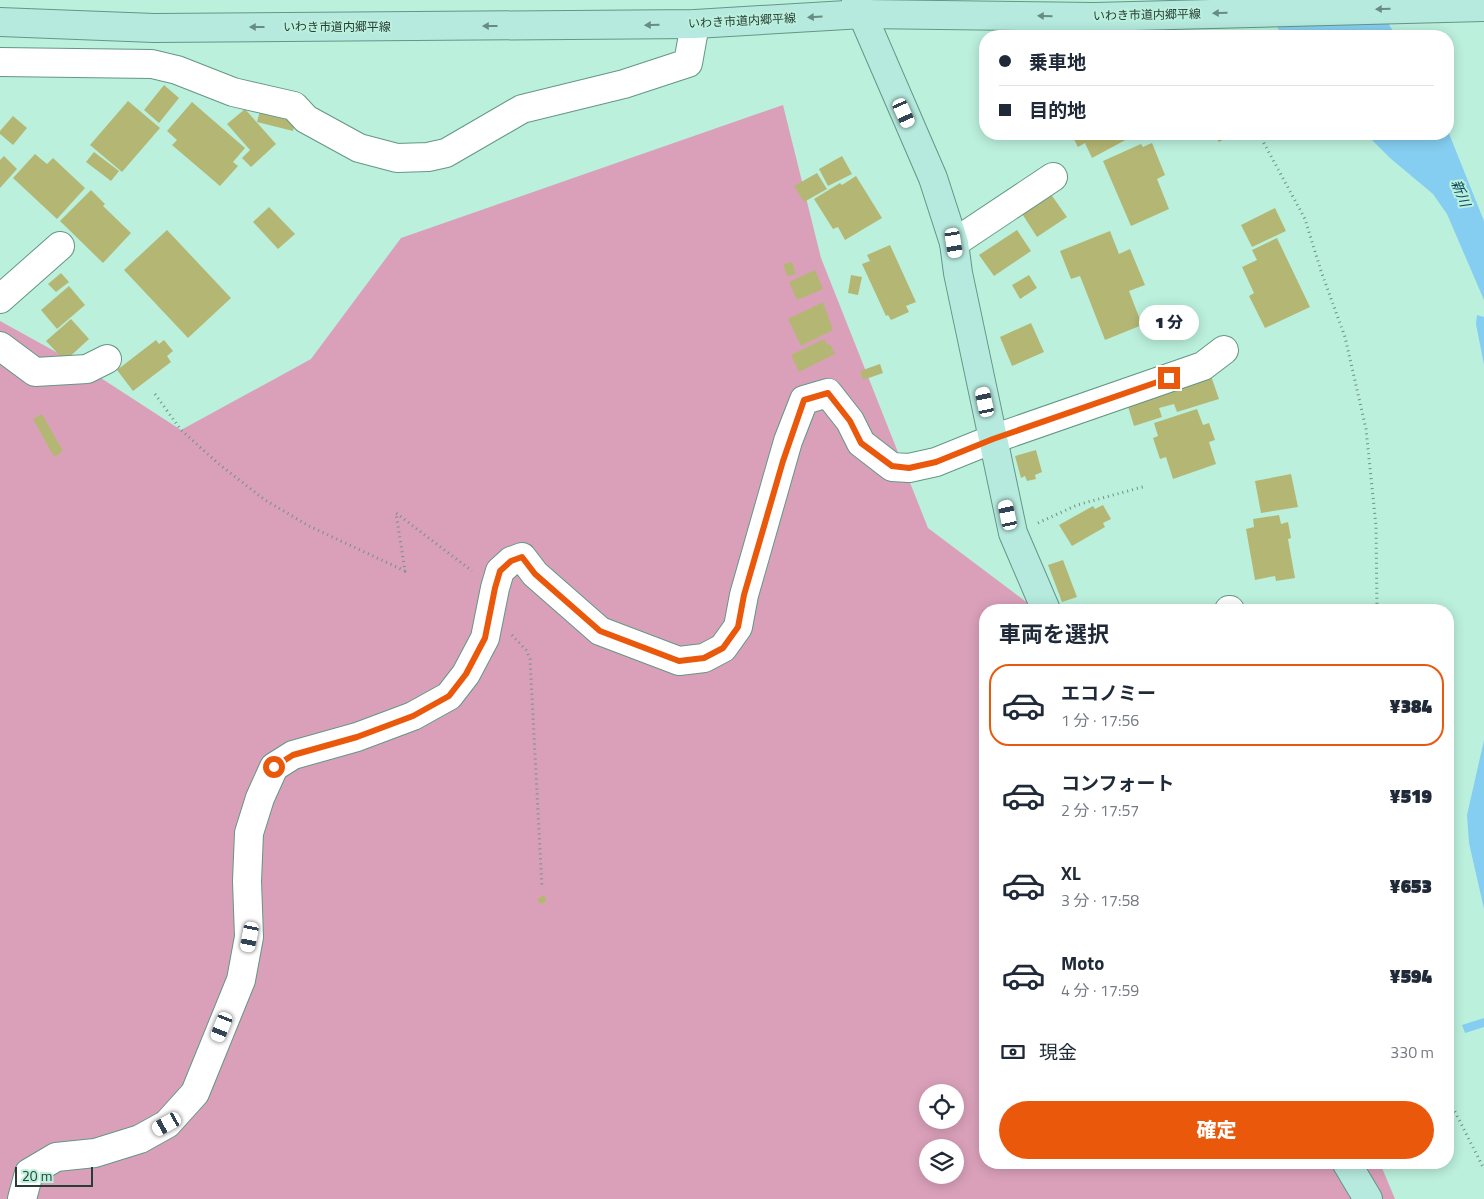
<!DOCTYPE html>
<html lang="ja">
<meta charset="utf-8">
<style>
:root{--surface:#fff;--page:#f2f2f3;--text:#1f2937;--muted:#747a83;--line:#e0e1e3;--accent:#ea580c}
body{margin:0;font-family:"Titillium Web","Noto Sans JP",sans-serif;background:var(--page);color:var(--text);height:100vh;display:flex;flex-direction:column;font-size:19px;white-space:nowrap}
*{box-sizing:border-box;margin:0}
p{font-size:16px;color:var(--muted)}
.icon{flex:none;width:28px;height:28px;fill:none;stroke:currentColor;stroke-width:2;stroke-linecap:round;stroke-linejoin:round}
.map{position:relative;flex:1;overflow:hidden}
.side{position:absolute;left:979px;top:604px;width:475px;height:565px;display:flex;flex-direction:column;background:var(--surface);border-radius:20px;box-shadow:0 2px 12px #0003}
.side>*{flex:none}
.top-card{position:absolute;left:979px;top:30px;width:475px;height:110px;border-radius:20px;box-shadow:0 2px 12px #0003;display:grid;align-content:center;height:110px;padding:0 20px;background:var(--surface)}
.fabs{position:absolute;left:919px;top:1084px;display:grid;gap:10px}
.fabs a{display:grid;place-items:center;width:45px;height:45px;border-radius:50%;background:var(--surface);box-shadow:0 2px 12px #0003;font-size:25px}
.scale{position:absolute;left:15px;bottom:12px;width:78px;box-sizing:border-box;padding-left:5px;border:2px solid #283d36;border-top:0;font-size:14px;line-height:18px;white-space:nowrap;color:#283d36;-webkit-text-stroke:4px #bbf0dd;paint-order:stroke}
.end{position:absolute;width:22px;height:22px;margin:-11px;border:6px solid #ea580c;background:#fff;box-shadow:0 0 0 2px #fff}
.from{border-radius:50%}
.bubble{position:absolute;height:35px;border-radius:18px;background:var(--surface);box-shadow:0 2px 12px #0003;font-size:16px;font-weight:800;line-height:35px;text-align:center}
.car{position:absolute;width:15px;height:30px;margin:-15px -8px;border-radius:6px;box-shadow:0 0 4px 1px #0007;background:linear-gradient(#fff 24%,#345 0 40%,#fff 0 76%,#345 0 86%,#fff 0)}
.top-card b{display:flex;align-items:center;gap:18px;height:48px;font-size:19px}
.top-card b+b{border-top:1px solid var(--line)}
.top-card i{width:12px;height:12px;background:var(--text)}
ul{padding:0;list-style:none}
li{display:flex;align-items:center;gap:15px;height:82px;margin:0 10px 8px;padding:0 10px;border:2px solid transparent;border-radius:20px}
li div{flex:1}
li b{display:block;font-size:19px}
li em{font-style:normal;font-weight:800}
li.current{border-color:var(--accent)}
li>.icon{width:45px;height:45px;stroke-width:1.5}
h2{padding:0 20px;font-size:22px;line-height:60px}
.pay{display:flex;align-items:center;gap:12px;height:55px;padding:0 20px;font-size:19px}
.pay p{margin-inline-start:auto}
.primary-button{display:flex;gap:10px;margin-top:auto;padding:10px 20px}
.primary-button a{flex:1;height:58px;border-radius:30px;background:var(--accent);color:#fff;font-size:20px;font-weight:800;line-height:58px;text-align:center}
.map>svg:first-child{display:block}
.green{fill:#daa0ba;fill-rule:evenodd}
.water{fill:#85cef1}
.building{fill:#b4b774}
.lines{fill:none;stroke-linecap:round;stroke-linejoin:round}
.street-casing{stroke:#649685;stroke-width:30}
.secondary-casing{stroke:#649685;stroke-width:30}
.path{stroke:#6e9285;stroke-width:3;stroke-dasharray:1 4;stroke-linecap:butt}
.street{stroke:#fff;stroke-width:28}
.secondary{stroke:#b6eade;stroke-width:28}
.secondary-bridge-casing{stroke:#649685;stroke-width:30;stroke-linecap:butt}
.secondary-bridge{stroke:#b6eade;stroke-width:28}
.oneway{fill:#688b82}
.route{stroke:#ea580c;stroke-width:6}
.labels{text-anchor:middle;stroke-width:4;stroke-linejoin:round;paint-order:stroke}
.street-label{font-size:12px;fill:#283d36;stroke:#bbf0dd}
.water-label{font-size:14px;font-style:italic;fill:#09475f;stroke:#bbf0dd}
</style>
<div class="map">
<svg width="1484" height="1199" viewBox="0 0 1484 1199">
<rect width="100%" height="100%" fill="#bbf0dd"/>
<path class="green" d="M783 105 821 258 928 528 1037 610H985V1162L1380 1163 1395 1199H0V321L87 369 181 430 311 359 401 238ZM928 1092H955V1120H928ZM928 1148H955V1175H928Z"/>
<g class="water">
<polygon points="1259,0 1374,0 1396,36 1283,36"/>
<polygon points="1448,131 1484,221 1484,300 1447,214 1433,194 1390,158 1366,134 1448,134"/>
<polygon points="1477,315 1484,317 1484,365 1476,324"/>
<polygon points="1484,740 1484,909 1469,843 1467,815"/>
<polygon points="1484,1018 1484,1027 1465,1033 1462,1025"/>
</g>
<g class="building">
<polygon points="164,85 179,98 159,123 144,110"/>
<polygon points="128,101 160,128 122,172 90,145"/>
<polygon points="192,102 245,148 233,162 238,166 220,186 172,145 177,140 167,131"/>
<polygon points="245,109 276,144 251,167 242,158 250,150 227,124"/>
<polygon points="260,111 296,120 293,131 257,122"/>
<polygon points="13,116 27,128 13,145 0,134 0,131"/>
<polygon points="1071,134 1129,134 1131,137 1092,158 1085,143 1078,147"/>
<polygon points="1213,134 1232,134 1219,142"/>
<polygon points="1152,143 1165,175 1157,179 1169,209 1131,226 1103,161 1141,144 1143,147"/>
<polygon points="94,152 119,171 111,181 86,162"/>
<polygon points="35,154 47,164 53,158 85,188 57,219 13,178"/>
<polygon points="4,156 17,169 0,188 0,160"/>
<polygon points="842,156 852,174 828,186 819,169"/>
<polygon points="817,173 827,189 804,202 794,186"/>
<polygon points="856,176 882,218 845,240 838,227 833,229 814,199 840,183 842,185"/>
<polygon points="91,190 105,204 103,206 131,233 103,263 60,221"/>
<polygon points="1050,193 1067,217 1037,237 1021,212"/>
<polygon points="269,207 295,234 278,249 253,222"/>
<polygon points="1275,208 1286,231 1252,247 1241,225"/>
<polygon points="167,230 231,298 188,338 124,270"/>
<polygon points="1017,230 1031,251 994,276 979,255"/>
<polygon points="1110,231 1119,254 1130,249 1145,285 1129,291 1142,325 1105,340 1080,276 1071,279 1060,251"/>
<polygon points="1277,238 1310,307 1265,328 1249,296 1254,293 1242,267 1257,260 1252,250"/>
<polygon points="890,245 916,302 906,306 909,312 891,320 888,315 886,316 862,264 870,261 867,255"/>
<polygon points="792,262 796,274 787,276 783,264"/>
<polygon points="815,270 823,289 797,300 789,282"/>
<polygon points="61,273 69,282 56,292 48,284"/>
<polygon points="851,275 862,277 858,295 848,293"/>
<polygon points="1029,275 1037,288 1020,299 1012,285"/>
<polygon points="69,286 85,305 57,329 41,310"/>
<polygon points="823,302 833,330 801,346 788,319"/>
<polygon points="71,319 89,339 65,361 46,341"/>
<polygon points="1031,323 1044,352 1012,366 1000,337"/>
<polygon points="824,339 827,345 830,344 835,354 799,372 791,355"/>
<polygon points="156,340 159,344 164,340 173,351 167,356 171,362 133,391 117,370"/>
<polygon points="880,364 883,373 863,380 860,371"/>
<polygon points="1210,373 1219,399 1177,412 1174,404 1159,408 1162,417 1134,426 1126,400"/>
<polygon points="1197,409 1203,425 1209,423 1215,440 1209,442 1216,464 1173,479 1166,457 1160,459 1153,438 1158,436 1154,423"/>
<polygon points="42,414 63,451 54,457 33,419"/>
<polygon points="1036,450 1042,472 1035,475 1036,479 1027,481 1025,476 1021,478 1015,456"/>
<polygon points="1291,474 1298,507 1261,513 1255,481"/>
<polygon points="1103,505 1111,519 1103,523 1105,527 1072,546 1059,525 1093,506 1095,509"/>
<polygon points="1279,515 1281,524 1288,522 1291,538 1288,539 1295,578 1276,581 1275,576 1255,580 1246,529 1254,527 1253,519"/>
<polygon points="1063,560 1077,597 1062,602 1048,565"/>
<polygon points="544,895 547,901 540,904 537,899"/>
</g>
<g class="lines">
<defs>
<g id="street">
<polyline points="0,62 152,64 177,70 233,92 294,106 306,119 359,148 397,158 428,157 446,153 522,109 624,84 688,63 695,24"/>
<polyline points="954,243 1053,177"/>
<polyline points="0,299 60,246"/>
<polyline points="0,346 35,372 87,369 107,359"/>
<polyline points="1229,610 1230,610"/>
<polyline points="22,1199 29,1173 56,1157 95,1153 140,1139 167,1124 195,1093 241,980 249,937 247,881 249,833 260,798 274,767 293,755 357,737 413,716 449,696 466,674 485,638 495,588 500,571 511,561 522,557 535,574 600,631 679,661 704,658 723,648 738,627 744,595 788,441 804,400 828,393 850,421 861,443 892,467 909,468 936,462 993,439 1203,366 1224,350"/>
</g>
<g id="secondary">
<polyline points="856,0 933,178 954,243 958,273 1013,533 1046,610"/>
<polyline points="0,22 154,28 695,24 863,14 1094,17"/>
<polyline points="1346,1162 1368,1199"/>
</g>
</defs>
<use href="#street" class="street-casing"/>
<use href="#secondary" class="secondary-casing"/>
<g class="path">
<polyline points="1259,134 1305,219 1321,271 1345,337 1366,429 1376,526 1377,610"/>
<polyline points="155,394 181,430 220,465 265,500 309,526 405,571 396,513 472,571"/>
<polyline points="1038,523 1077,505 1146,486"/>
<polyline points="512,635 526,650 530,659 542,888"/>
<polyline points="1448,1098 1484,1169"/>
</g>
<use href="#street" class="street"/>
<use href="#secondary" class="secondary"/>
<defs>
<polyline id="secondary-bridge" points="1094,17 1484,7"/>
</defs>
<use href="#secondary-bridge" class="secondary-bridge-casing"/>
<use href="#secondary-bridge" class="secondary-bridge"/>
</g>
<defs><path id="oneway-solid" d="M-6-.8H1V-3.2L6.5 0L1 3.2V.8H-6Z" transform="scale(1.25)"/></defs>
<g class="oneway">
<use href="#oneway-solid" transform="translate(1383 9) rotate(179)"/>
<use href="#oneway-solid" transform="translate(1220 13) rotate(179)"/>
<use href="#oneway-solid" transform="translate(1045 16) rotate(-179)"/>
<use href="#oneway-solid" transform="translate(815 17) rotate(176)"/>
<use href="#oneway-solid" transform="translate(652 25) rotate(179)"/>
<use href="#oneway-solid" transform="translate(490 26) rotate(180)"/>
<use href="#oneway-solid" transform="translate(257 27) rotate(180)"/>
</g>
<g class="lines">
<polyline class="route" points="274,767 293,755 357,737 413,716 449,696 466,674 485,638 495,588 500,571 511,561 522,557 535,574 600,631 679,661 704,658 723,648 738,627 744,595 783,461 804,400 828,393 850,421 861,443 892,466 909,468 936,462 993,439 1169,378"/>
</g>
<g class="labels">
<g class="street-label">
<text transform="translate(1147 15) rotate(-1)" y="4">いわき市道内郷平線</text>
<text transform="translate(742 21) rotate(-3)" y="4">いわき市道内郷平線</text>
<text x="337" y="31">いわき市道内郷平線</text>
</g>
<g class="water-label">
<text transform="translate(1461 193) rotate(68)" y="5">新川</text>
</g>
</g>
</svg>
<div class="fabs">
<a><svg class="icon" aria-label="locate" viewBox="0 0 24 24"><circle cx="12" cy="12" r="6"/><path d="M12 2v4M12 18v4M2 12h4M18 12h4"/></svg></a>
<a><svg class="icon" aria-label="layers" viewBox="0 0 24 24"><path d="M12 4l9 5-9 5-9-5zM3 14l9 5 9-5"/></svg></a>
</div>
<div class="scale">20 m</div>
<i class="end from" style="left:274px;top:767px"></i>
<i class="end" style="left:1169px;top:378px"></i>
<div class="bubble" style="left:1139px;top:305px;width:60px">1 分</div>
<i class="car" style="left:904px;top:113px;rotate:156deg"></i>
<i class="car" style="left:954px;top:243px;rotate:171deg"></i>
<i class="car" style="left:985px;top:402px;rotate:348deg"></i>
<i class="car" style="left:1008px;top:515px;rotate:348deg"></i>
<i class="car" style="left:250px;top:937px;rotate:191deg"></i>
<i class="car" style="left:222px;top:1027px;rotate:202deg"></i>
<i class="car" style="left:167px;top:1124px;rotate:241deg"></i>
<div class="top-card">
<b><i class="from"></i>乗車地</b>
<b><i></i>目的地</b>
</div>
<section class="side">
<h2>車両を選択</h2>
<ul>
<li class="current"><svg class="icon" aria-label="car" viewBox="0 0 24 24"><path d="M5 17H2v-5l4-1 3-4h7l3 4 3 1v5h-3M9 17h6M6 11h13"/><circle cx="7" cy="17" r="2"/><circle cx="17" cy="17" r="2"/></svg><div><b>エコノミー</b><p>1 分 · 17:56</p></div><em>¥384</em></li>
<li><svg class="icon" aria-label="car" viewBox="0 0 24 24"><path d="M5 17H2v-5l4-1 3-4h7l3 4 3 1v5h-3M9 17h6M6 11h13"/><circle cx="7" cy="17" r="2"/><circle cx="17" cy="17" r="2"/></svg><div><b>コンフォート</b><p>2 分 · 17:57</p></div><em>¥519</em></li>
<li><svg class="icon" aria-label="car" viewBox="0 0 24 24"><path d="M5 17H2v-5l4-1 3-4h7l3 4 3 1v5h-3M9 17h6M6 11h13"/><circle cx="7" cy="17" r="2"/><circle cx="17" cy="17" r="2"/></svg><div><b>XL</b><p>3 分 · 17:58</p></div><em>¥653</em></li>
<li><svg class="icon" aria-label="car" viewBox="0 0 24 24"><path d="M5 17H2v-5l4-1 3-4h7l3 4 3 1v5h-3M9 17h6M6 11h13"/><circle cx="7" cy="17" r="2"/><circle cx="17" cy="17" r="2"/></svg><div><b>Moto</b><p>4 分 · 17:59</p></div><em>¥594</em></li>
</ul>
<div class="pay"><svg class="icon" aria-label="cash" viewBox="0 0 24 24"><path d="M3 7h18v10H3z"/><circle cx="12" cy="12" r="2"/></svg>現金<p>330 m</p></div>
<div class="primary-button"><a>確定</a></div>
</section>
</div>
